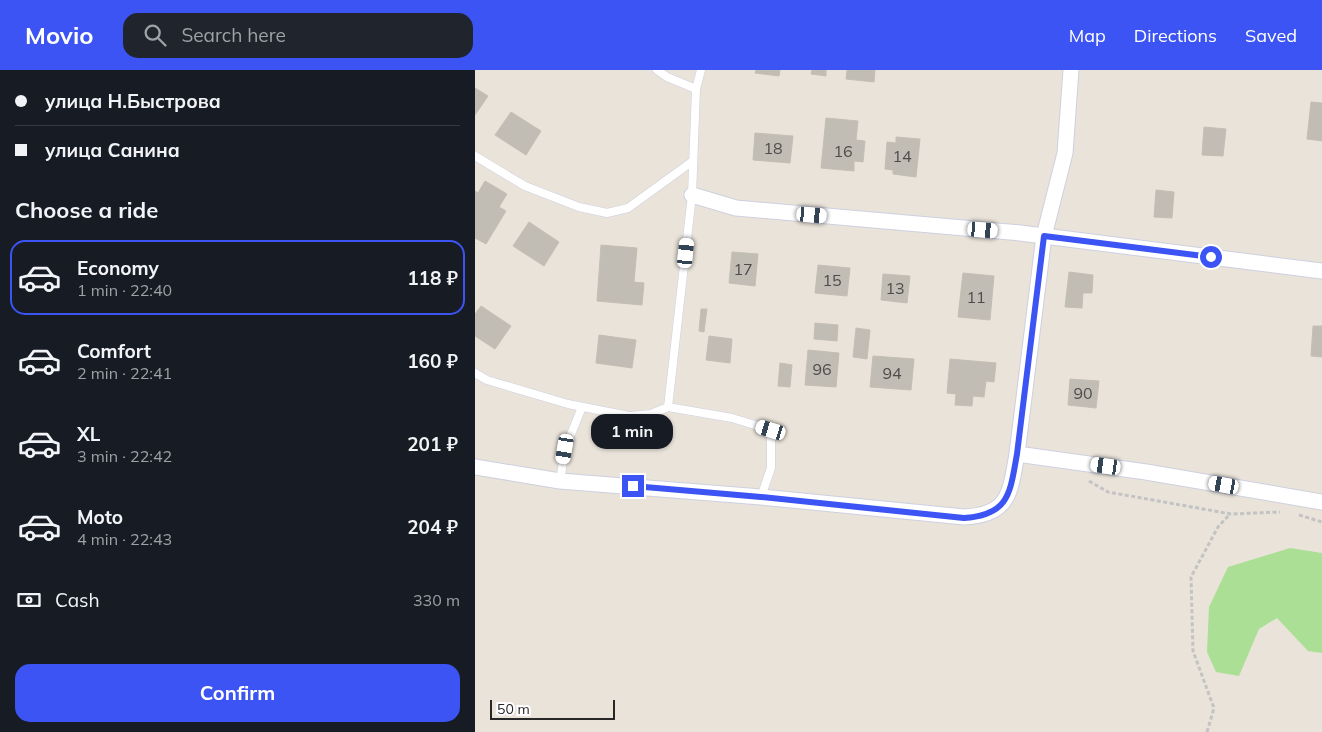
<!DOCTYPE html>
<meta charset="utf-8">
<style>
:root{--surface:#171b24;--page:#20242c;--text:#f1f3f6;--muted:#9ea1a6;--line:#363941;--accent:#3c54f3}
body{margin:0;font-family:Mulish,sans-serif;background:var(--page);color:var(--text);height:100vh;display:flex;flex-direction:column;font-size:19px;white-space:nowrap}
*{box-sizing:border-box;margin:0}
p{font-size:16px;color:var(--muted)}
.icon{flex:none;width:28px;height:28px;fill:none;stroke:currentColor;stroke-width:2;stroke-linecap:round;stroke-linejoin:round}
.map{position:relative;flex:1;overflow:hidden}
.side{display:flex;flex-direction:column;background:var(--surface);width:475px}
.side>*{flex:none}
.guide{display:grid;align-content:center;height:110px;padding:0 15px;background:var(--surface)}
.scale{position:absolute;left:15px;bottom:12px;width:125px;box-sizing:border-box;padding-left:5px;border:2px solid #272727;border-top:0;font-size:14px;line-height:18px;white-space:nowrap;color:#272727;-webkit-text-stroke:4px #fff;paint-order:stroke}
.end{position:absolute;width:22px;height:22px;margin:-11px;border:6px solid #3c54f3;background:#fff;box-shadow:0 0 0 2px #fff}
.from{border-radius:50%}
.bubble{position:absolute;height:35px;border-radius:15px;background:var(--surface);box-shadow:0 1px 4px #0004;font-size:16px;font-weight:700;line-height:35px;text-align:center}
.car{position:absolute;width:15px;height:30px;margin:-15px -8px;border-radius:6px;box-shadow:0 0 4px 1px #0007;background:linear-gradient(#fff 24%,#345 0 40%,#fff 0 76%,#345 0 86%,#fff 0)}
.guide b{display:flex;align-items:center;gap:18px;height:48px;font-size:19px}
.guide b+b{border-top:1px solid var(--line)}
.guide i{width:12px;height:12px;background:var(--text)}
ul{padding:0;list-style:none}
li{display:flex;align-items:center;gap:15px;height:75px;margin:0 10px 8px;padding:0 5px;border:2px solid transparent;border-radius:15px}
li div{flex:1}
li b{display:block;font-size:19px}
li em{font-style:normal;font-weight:700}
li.on{border-color:var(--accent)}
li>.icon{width:45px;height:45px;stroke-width:1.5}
h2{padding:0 15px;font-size:22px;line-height:60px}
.pay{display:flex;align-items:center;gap:12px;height:55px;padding:0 15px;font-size:19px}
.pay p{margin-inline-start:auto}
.primary-button{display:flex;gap:10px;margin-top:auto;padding:10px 15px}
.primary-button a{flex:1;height:58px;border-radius:15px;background:var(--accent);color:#fff;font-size:20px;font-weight:700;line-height:58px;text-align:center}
header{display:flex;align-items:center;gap:30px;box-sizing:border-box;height:70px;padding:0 25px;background:var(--accent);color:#fff}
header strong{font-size:24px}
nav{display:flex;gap:28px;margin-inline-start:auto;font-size:18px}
.search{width:350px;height:45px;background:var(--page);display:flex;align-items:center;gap:12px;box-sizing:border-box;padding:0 18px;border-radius:15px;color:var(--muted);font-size:19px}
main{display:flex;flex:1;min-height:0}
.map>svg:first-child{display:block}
.green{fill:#abdf96}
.building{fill:#c1bdb5;stroke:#c4bfb3}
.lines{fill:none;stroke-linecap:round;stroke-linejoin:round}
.service-casing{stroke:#ced0e0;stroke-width:9}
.minor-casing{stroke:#ced0e0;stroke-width:17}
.path{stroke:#c3c3c3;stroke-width:3;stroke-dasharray:4 2.5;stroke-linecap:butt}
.service{stroke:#fff;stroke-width:8}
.minor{stroke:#fff;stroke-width:15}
.route{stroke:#3c54f3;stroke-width:6}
.labels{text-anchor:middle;stroke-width:4;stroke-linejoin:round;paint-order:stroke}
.number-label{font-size:16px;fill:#4e4c4a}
</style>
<header>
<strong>Movio</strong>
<div class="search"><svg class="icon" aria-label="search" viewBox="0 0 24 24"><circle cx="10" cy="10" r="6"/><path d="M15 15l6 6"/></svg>Search here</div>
<nav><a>Map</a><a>Directions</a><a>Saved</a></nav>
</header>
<main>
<section class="side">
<div class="guide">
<b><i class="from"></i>улица Н.Быстрова</b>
<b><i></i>улица Санина</b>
</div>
<h2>Choose a ride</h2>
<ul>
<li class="on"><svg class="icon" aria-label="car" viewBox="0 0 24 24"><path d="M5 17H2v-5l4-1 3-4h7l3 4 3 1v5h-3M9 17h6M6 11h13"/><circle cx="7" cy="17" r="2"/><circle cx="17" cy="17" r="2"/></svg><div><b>Economy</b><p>1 min · 22:40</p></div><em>118 ₽</em></li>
<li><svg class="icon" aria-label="car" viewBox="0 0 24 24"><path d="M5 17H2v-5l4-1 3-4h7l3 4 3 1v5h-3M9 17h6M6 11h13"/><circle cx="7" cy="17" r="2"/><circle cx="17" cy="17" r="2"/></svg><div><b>Comfort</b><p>2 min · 22:41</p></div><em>160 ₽</em></li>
<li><svg class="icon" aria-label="car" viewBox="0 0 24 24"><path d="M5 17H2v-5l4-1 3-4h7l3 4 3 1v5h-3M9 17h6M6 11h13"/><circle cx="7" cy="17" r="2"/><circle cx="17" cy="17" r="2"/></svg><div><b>XL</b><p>3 min · 22:42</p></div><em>201 ₽</em></li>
<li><svg class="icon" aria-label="car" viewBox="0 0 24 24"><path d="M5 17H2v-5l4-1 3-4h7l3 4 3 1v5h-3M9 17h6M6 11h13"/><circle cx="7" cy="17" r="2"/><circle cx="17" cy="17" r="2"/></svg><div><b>Moto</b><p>4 min · 22:43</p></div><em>204 ₽</em></li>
</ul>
<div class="pay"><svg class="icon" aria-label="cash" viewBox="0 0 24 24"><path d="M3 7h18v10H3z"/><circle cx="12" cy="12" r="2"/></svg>Cash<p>330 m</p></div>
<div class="primary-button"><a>Confirm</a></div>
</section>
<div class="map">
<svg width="847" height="662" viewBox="0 0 847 662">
<rect width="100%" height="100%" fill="#e9e3d9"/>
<polygon class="green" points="815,478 847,483 847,583 833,581 802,548 784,559 764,606 741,602 732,582 734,537 753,497"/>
<g class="building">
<polygon points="281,0 305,0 304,6 280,3"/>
<polygon points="337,0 351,0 351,6 336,4"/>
<polygon points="372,0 400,0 399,12 371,9"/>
<polygon points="0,18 13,26 0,45"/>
<polygon points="836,32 847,33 847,71 832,69"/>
<polygon points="36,42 66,61 51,85 20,65"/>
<polygon points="351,48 383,51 381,70 390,71 388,92 379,91 379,101 346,98"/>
<polygon points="729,57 751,59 748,86 727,85"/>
<polygon points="280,63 318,66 315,93 278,90"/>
<polygon points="421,67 445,69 441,107 418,104 418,100 410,99 412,72 421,73"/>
<polygon points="10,111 32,124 24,137 31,141 11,174 0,168 0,121 3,123"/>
<polygon points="681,120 699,122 697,148 679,147"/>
<polygon points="54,152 84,172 69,196 38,176"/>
<polygon points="126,175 162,178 159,212 169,213 167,235 122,231"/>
<polygon points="257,182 283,184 280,216 254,213"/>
<polygon points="343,195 375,198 372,226 340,223"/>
<polygon points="594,202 618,205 617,223 608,223 607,238 590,237"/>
<polygon points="488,203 519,206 515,250 483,247"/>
<polygon points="408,204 435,206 432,233 406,230"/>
<polygon points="6,236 36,256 20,279 0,266 0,244"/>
<polygon points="226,239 232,239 229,262 224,261"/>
<polygon points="340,253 363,255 362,271 339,269"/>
<polygon points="838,256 847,256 847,287 836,286"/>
<polygon points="381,258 395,260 392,289 378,287"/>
<polygon points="124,265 161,270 157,298 121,293"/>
<polygon points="234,266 257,269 255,293 231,290"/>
<polygon points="333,280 364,283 361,317 330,315"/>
<polygon points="398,286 439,289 436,320 395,317"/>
<polygon points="475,289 521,293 519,312 511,311 509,327 498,326 497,336 480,335 481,324 472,323"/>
<polygon points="305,293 317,295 315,317 303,316"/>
<polygon points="595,309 624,311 621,338 593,335"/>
</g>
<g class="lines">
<defs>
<g id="service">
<polyline points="182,0 192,7 221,19"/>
<polyline points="0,86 50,116 104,137 132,143 153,138 218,91"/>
<polyline points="0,303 12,310 93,334 154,346 176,344 193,337 257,348 296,360 296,398 286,427"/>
<polyline points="193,337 217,125 221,19 226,0"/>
<polyline points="85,411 90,379 107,337"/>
</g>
<g id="minor">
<polyline points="217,125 261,138 545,163 847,201"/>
<polyline points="542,384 671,402 847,432"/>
<path d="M0 397 85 411 286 427 489 447C535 445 535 422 542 384L569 166 590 83 596 0"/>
</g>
</defs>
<use href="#service" class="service-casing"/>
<use href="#minor" class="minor-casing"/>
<g class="path">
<polyline points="614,411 633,422 756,444 805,442"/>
<polyline points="824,445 847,452"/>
<polyline points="732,662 739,638 718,581 716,507 743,457 755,444"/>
</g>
<use href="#service" class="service"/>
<use href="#minor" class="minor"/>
</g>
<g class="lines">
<path class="route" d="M158 416 286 427 489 448C535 445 535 422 542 384L569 166 736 187"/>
</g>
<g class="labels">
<g class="number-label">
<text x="298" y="84">18</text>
<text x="368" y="87">16</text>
<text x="427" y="92">14</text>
<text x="268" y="205">17</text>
<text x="357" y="216">15</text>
<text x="420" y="224">13</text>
<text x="501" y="233">11</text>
<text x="347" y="305">96</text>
<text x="417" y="309">94</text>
<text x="608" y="329">90</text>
</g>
</g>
</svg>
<div class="scale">50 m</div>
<i class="end from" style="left:736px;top:187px"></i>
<i class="end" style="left:158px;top:416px"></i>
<div class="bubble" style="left:116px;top:344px;width:82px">1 min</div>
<i class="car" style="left:337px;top:145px;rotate:95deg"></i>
<i class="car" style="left:508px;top:160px;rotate:95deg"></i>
<i class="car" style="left:211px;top:183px;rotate:6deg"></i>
<i class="car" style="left:296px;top:360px;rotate:287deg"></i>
<i class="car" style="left:90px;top:379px;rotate:190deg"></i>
<i class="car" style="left:631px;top:396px;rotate:278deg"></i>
<i class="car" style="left:749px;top:415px;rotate:280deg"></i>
</div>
</main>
